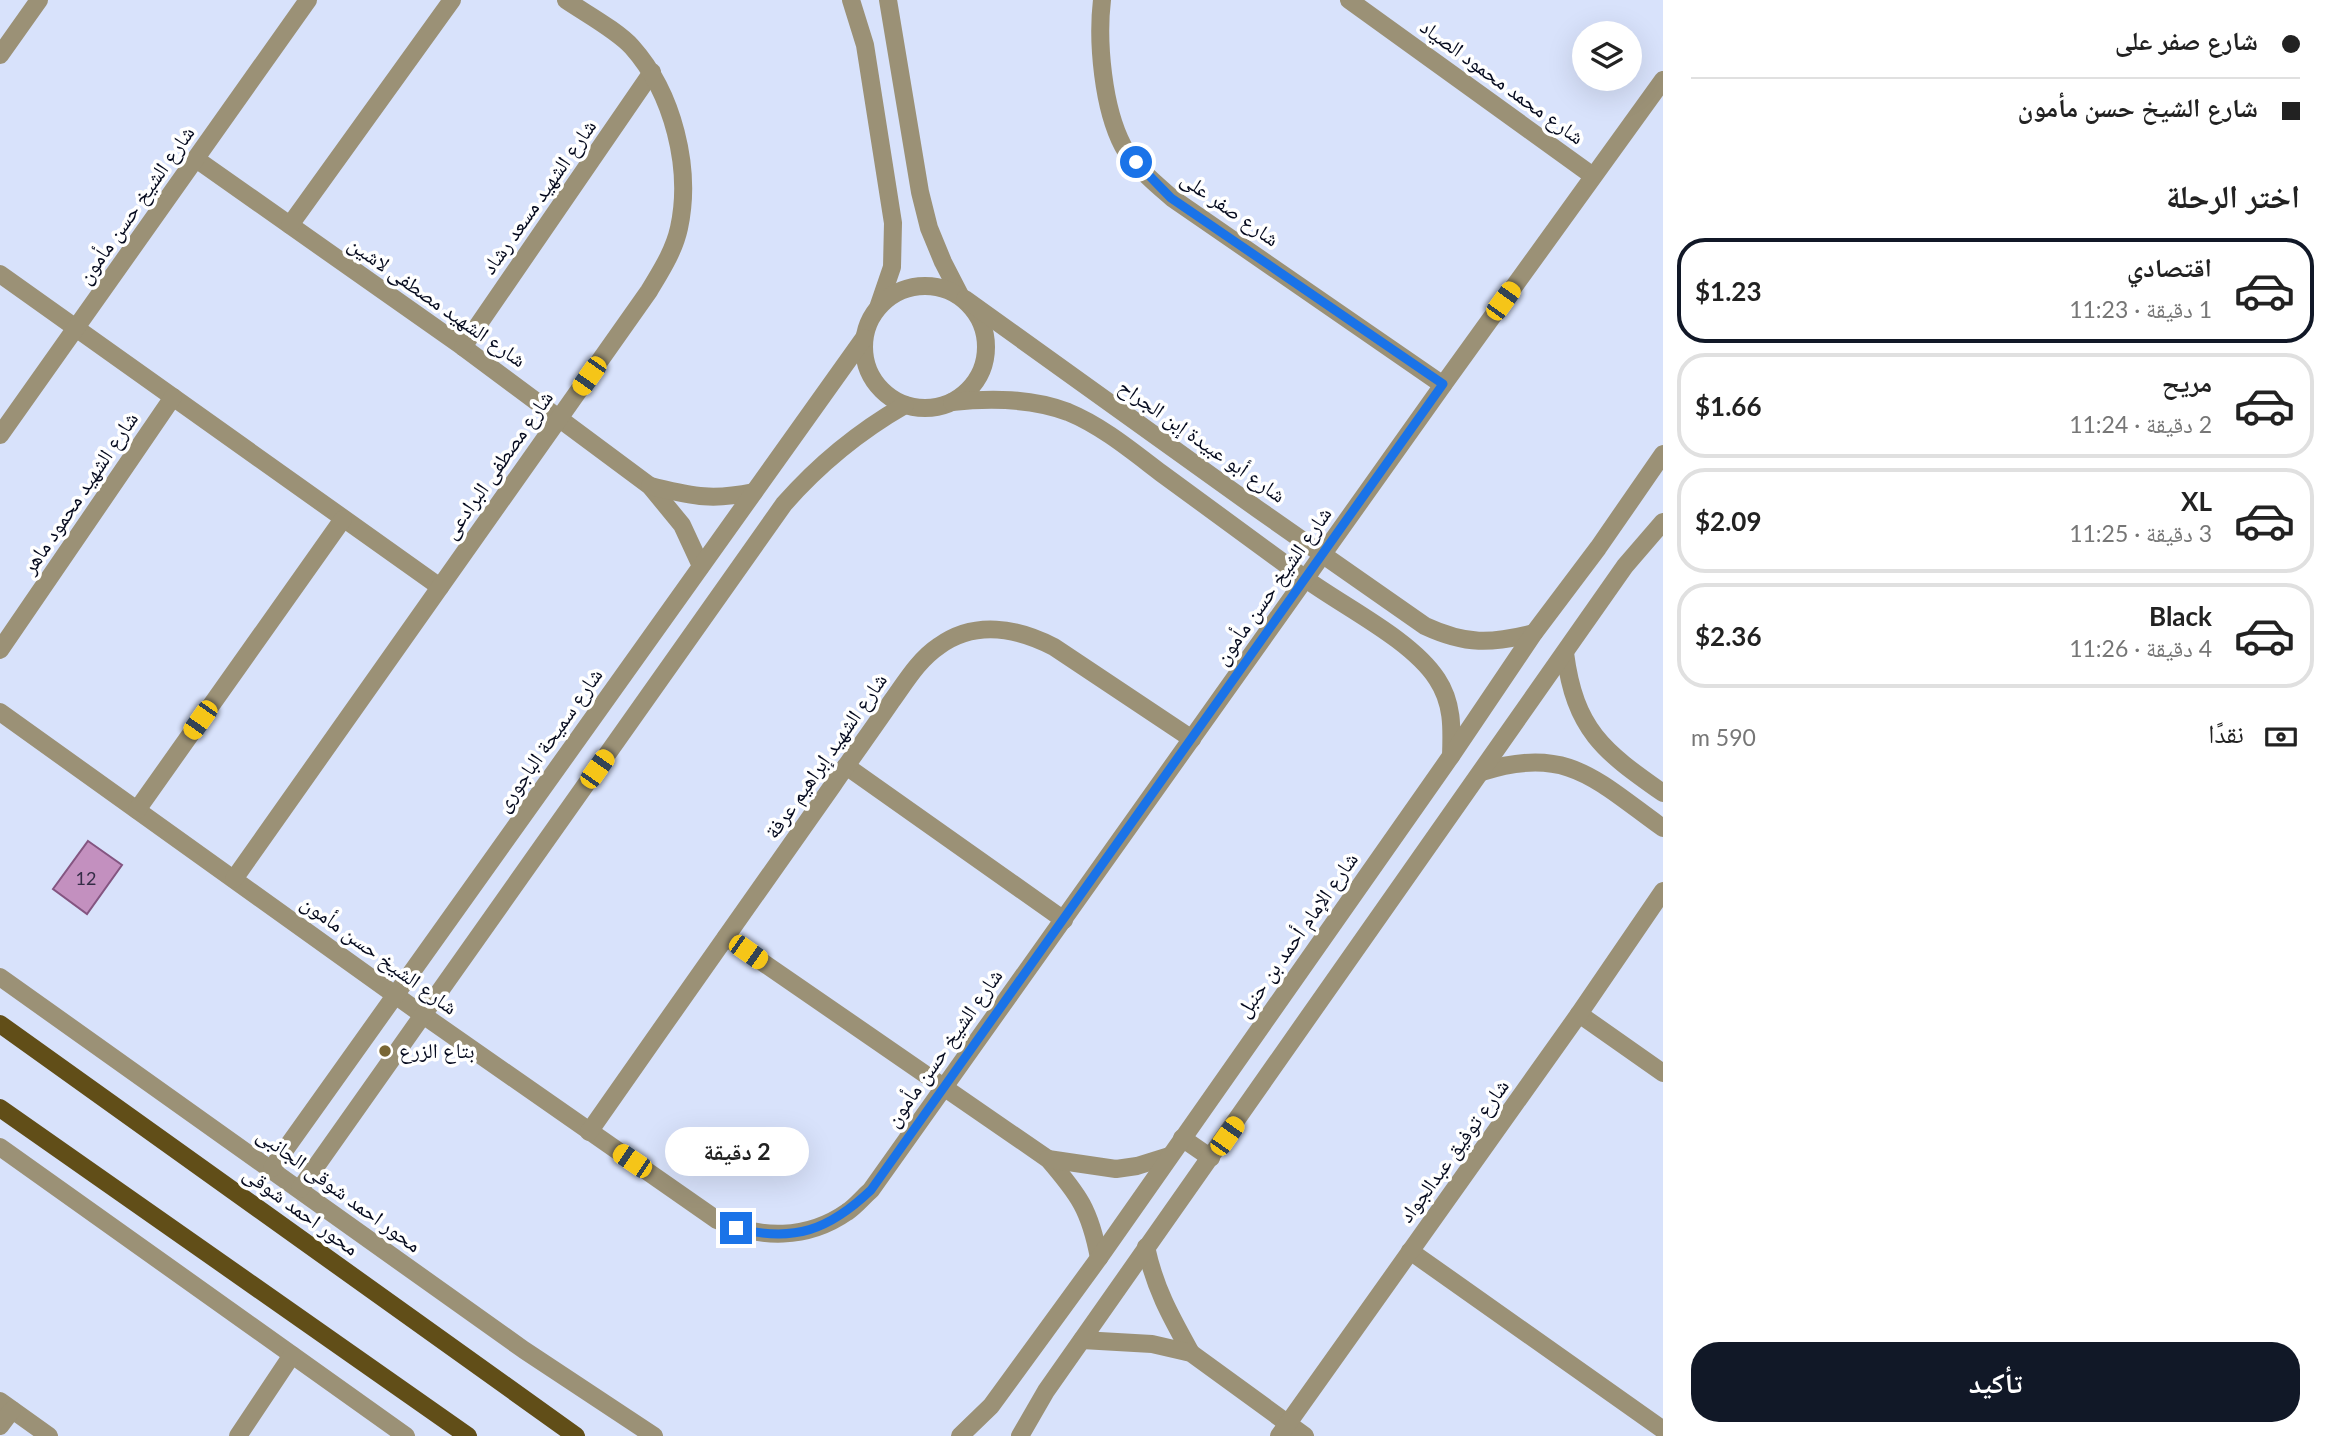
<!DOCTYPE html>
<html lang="ar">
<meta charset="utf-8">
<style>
:root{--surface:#fff;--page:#f2f2f2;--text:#222;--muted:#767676;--line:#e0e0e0;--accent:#111827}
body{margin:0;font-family:Lato,"Noto Naskh Arabic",sans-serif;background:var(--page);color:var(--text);direction:rtl;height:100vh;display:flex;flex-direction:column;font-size:26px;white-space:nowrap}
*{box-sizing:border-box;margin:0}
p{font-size:23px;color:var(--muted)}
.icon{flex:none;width:38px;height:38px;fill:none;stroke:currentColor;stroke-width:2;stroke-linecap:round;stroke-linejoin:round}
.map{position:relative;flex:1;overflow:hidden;direction:ltr}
.drawer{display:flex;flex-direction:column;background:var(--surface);width:665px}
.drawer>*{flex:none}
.hud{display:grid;align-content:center;height:154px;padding:0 28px;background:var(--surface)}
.tools{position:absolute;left:1572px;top:21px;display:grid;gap:14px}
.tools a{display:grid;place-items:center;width:70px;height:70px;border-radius:50%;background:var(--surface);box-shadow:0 7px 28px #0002;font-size:35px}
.end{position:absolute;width:32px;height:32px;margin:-16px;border:9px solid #1a73e8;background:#fff;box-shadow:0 0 0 4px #fff}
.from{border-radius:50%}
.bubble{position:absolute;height:49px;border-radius:24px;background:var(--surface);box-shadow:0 7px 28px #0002;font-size:23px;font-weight:700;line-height:49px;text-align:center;direction:rtl}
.car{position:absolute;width:21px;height:42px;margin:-21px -10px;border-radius:9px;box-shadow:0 0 5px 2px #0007;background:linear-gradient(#f5c518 24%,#345 0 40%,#f5c518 0 76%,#345 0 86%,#f5c518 0)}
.hud b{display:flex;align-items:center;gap:24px;height:66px;font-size:26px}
.hud b+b{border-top:2px solid var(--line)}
.hud i{width:18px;height:18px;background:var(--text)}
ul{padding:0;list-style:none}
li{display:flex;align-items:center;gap:21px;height:105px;margin:0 14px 10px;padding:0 14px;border:4px solid var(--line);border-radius:28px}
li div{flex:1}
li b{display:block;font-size:26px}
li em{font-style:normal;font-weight:700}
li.on{border-color:var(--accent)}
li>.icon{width:63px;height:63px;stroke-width:1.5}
h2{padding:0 28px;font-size:32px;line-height:84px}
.pay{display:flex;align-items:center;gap:18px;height:77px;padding:0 28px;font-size:26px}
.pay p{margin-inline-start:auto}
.button{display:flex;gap:14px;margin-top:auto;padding:14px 28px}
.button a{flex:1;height:80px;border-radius:28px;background:var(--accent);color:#fff;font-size:28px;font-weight:700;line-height:80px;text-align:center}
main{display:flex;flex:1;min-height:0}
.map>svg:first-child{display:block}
.building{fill:#c390bf;stroke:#845581;stroke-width:2}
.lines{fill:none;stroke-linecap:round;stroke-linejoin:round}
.minor{stroke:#9b9176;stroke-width:18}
.major{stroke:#614e18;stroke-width:18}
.route{stroke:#1a73e8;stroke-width:9}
.poi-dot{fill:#796635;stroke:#fff;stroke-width:2.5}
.labels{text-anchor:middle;stroke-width:7;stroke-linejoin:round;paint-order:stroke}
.number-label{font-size:18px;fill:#342c46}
.street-label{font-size:21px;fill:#050a1e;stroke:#fff}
.poi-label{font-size:21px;fill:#050a1e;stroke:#fff;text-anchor:start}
</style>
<main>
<section class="drawer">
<div class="hud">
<b><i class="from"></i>شارع صفر على</b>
<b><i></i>شارع الشيخ حسن مأمون</b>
</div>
<h2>اختر الرحلة</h2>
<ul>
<li class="on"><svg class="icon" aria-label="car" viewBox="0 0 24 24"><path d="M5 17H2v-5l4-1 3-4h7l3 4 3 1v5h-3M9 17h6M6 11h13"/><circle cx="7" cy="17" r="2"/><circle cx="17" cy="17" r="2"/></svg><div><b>اقتصادي</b><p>1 دقيقة · 11:23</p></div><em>$1.23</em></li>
<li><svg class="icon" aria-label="car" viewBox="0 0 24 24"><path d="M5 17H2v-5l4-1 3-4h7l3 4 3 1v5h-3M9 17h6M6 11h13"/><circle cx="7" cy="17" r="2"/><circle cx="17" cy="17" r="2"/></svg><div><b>مريح</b><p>2 دقيقة · 11:24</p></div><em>$1.66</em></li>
<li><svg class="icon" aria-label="car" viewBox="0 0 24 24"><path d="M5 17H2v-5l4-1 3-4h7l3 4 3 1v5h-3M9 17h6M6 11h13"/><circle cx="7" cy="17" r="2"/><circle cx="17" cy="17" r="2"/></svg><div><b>XL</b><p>3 دقيقة · 11:25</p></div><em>$2.09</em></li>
<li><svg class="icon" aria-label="car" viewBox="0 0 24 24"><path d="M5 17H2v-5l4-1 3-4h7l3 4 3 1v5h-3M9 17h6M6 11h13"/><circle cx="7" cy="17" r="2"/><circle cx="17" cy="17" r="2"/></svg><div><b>Black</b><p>4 دقيقة · 11:26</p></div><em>$2.36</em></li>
</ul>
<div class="pay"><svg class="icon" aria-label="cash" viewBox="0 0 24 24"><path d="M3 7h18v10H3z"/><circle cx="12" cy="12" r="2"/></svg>نقدًا<p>590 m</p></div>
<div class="button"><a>تأكيد</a></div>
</section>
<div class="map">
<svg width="1663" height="1436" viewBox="0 0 1663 1436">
<rect width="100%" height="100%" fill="#d8e2fb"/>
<polygon class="building" points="88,841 122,865 87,914 53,889"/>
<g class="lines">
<g class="minor">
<polyline points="851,0 865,45 893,223 892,267 879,305"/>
<polyline points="888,0 920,192 929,228 943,262 960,295"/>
<path d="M1102 0C1097 42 1103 108 1123 146 1132 164 1156 184 1172 198L1443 385"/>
<polyline points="1349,0 1593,176"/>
<polyline points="0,55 39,0"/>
<polyline points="196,159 463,347 650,486 682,525 701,566"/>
<polyline points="290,225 452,0"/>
<polyline points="0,274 440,587"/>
<circle cx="925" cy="347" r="61"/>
<path d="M965 299 1259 510 1425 626C1466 645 1491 644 1534 633"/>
<polyline points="463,347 652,72"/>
<path d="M952 402C991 398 1031 398 1068 412 1102 426 1132 451 1161 473 1208 507 1255 542 1303 577 1342 606 1411 639 1437 679 1453 703 1452 728 1451 756"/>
<polyline points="0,435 308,0"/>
<path d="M650 486C693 496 710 501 754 492"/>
<polyline points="0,650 173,397"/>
<path d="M1565 653C1575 730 1603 751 1663 793"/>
<path d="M0 712 423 1015 717 1220C760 1239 807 1240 847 1212 855 1207 863 1197 871 1190L1443 385 1663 80"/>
<polyline points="846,766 1064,920"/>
<path d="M1482 772C1567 744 1597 781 1663 828"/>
<polyline points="137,810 343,519"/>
<path d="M234 879 649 291C661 271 674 251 679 228 692 168 673 93 632 47 618 31 585 13 566 0"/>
<path d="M726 937 1048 1159C1079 1195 1090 1210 1099 1258"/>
<polyline points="0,977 524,1350 654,1436"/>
<polyline points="1579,1014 1663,1073"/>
<path d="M589 1132C670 1016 752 900 833 785 852 757 872 730 891 702 905 683 918 660 939 646 975 620 1017 628 1054 647L1192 739"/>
<polyline points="1182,1138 1211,1158"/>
<polyline points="0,1147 406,1436"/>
<polyline points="1048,1159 1116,1169 1137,1166 1169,1156"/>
<polyline points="272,1168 864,338"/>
<path d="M300 1189 784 504C820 463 858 432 905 405"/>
<path d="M1146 1247C1155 1289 1171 1317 1191 1353"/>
<polyline points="1410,1251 1662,1429"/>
<polyline points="1082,1340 1152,1344 1191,1353 1305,1436"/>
<polyline points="0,1401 49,1436"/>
<polyline points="0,1426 12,1410"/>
<polyline points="238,1436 292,1355"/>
<polyline points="960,1436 991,1406 1099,1258 1451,756 1534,633 1598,548 1663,454"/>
<polyline points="1020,1436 1046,1391 1625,566 1663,522"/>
<polyline points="1279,1436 1579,1014 1663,891"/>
</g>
<g class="major">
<polyline points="0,1024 576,1436"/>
<polyline points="0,1108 468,1436"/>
</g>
</g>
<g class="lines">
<path class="route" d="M736 1228C794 1243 829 1230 871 1190L1443 384 1171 198 1136 162"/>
</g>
<circle class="poi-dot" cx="385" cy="1051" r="7"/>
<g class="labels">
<g class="number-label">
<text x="86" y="885">12</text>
</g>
<g class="street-label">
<text transform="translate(1502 82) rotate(36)" y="7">شارع محمد محمود الصياد</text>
<text transform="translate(539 197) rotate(-55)" y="7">شارع الشهيد مسعد رشاد</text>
<text transform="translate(136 205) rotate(-55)" y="7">شارع الشيخ حسن مأمون</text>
<text transform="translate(1230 209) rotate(35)" y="7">شارع صفر على</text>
<text transform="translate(437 302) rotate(35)" y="7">شارع الشهيد مصطفى لاشين</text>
<text transform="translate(1202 441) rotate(35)" y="7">شارع أبو عبيدة إبن الجراح</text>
<text transform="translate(498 465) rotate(-55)" y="7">شارع مصطفى البرادعى</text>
<text transform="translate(80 493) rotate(-56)" y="7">شارع الشهيد محمود ماهر</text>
<text transform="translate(1273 586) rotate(-55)" y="7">شارع الشيخ حسن مأمون</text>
<text transform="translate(549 740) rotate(-55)" y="7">شارع سميحة الباجورى</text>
<text transform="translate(826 756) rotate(-55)" y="7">شارع الشهيد إبراهيم عرفة</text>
<text transform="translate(1297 935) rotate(-55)" y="7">شارع الإمام أحمد بن حنبل</text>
<text transform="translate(379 955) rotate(36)" y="7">شارع الشيخ حسن مأمون</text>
<text transform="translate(944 1048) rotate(-55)" y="7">شارع الشيخ حسن مأمون</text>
<text transform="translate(1454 1151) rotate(-54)" y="7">شارع توفيق عبدالجواد</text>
<text transform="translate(339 1190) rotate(36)" y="7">محور احمد شوقى الجانبى</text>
<text transform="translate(301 1211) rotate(36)" y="7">محور احمد شوقى</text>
</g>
<g class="poi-label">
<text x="399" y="1058">بتاع الزرع</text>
</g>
</g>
</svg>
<div class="tools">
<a><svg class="icon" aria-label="layers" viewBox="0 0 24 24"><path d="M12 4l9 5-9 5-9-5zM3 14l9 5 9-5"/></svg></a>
</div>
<i class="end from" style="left:1136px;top:162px"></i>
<i class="end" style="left:736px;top:1228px"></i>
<div class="bubble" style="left:665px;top:1127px;width:144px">2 دقيقة</div>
<i class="car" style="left:1503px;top:301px;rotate:36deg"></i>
<i class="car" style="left:589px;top:376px;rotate:215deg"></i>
<i class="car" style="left:200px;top:720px;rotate:215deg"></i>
<i class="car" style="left:597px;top:769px;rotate:35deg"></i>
<i class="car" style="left:748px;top:952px;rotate:125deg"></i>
<i class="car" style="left:1227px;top:1136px;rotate:35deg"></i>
<i class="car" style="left:632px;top:1161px;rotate:304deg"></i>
</div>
</main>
